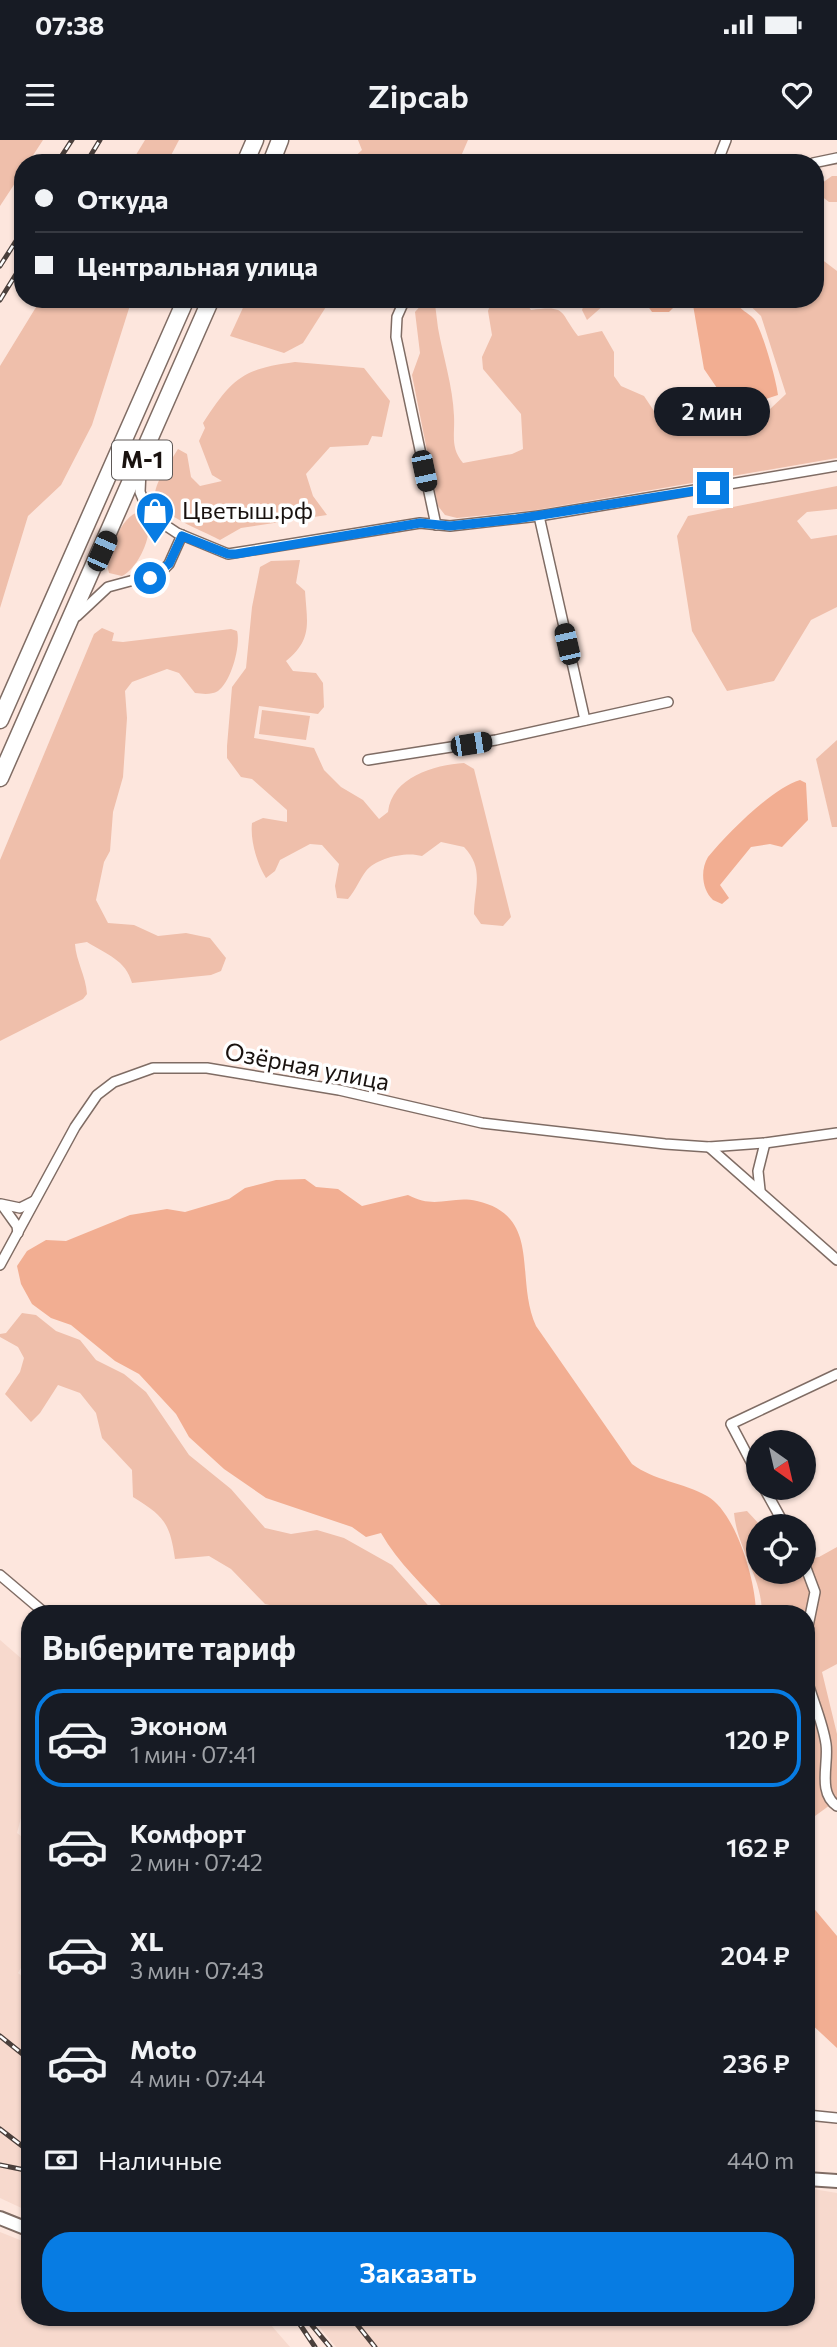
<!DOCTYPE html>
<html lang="ru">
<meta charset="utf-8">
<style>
:root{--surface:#171b24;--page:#20242c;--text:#f1f3f6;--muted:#9ea1a6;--line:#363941;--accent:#077ce3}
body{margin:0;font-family:Commissioner,sans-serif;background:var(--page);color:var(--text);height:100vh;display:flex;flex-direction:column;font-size:26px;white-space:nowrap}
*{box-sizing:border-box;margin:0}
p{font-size:23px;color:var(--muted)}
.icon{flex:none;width:38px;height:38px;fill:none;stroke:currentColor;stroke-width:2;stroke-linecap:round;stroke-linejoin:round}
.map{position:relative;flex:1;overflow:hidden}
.panel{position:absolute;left:21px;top:1465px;width:794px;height:721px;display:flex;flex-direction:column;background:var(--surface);border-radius:28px;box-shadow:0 2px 5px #0004}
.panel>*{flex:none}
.top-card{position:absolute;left:14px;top:14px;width:810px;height:154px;border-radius:28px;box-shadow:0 2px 5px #0004;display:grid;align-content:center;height:154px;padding:0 21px;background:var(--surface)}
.needle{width:46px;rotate:146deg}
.fabs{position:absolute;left:746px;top:1290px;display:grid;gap:14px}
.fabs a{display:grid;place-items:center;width:70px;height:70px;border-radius:50%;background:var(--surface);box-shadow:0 2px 5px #0004;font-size:35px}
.end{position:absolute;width:32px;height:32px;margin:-16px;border:9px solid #077ce3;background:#fff;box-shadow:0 0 0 4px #fff}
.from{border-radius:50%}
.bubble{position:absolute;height:49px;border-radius:24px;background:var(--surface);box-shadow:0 2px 5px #0004;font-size:23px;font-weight:600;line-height:49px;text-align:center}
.car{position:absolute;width:21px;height:42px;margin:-21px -10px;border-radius:9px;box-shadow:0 0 5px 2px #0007;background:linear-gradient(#222 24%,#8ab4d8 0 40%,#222 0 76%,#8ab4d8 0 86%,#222 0)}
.top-card b{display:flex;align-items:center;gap:24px;height:66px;font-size:26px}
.top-card b+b{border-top:2px solid var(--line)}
.top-card i{width:18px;height:18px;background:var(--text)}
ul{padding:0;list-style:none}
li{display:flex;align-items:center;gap:21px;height:98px;margin:0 14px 10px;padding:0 7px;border:4px solid transparent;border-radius:28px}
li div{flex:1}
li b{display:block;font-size:26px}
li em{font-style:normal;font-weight:600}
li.on{border-color:var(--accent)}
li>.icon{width:63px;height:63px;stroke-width:1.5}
h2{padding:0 21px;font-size:32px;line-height:84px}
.pay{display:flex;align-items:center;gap:18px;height:77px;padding:0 21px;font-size:26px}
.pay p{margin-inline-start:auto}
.primary-button{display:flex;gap:14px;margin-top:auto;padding:14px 21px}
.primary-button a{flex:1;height:80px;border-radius:28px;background:var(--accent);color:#fff;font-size:28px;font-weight:600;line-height:80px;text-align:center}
.status{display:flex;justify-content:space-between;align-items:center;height:49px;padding:0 35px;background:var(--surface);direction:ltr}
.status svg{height:19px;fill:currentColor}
header{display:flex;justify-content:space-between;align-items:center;height:91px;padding:0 21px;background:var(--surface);font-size:32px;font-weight:600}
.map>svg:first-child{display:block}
.built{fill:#f7d9cd}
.green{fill:#efbfab}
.water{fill:#f2ae92}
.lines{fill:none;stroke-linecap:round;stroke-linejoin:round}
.street-casing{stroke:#7f6c64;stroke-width:12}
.secondary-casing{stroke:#7f6c64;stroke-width:16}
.highway-casing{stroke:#7f6c64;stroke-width:19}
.street{stroke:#fff;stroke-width:9}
.secondary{stroke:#fff;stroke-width:12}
.highway{stroke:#fff;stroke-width:16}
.rail-casing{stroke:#4a3f3b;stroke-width:5}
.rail{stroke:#fff;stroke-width:2.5;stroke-dasharray:8;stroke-linecap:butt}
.route{stroke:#077ce3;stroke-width:9}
.labels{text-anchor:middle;stroke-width:7;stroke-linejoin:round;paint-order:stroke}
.shield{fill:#fff;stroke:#5e5957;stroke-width:2}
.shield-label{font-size:23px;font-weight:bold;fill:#19120f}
.poi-label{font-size:24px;fill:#19120f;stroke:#fff;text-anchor:start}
.street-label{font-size:24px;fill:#19120f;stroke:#fff}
</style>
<div class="status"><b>07:38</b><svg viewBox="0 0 49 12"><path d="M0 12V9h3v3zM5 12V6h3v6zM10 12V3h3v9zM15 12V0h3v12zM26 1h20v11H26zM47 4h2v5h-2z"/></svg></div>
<header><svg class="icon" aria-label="menu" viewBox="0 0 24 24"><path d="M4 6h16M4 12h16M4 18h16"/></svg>Zipcab<svg class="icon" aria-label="heart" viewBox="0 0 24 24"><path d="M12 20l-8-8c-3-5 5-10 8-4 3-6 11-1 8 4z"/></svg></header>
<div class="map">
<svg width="837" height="2207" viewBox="0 0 837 2207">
<rect width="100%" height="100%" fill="#fde6dd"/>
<g class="built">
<polygon points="0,1500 30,1526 30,1644 17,1693 30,1703 30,1812 18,1833 30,1843 30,2072 0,2058"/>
<polygon points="813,2049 837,2053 837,2207 336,2207 311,2177 807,2177 807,2050"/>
<polygon points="0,2092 30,2104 30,2177 264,2177 290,2207 0,2207"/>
</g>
<g class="green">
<polygon points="0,0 43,0 28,23 23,23 23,31 0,66"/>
<polygon points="145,0 179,0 167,23 131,23"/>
<polygon points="358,0 468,0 458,23 353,23 350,21 362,10"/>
<polygon points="832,36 837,36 837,62 829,62 820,55 822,43"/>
<path d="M816 115 837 131V318L536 370 457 378 445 375 438 366 412 235 420 213 415 172 423 163 435 164 438 188C443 216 453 247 454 276 455 295 450 307 463 323L512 314 523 309 521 274 483 229 482 217 492 195 488 171 492 159H523L531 170C568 165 559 172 578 196L602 191 614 212V236L621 246 644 256 658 277 669 284 705 293 715 270 725 264 746 278 769 270 786 254 761 176 743 159H816Z"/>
<polygon points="41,159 132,159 92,285 61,345 28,376 0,468 0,226"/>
<polygon points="247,159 331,159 303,203 284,213 230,196"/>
<polygon points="586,159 604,159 604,165 587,180 582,170"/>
<path d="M295 222 364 228 390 261 382 297 372 296 368 305 330 307 306 334 313 356 327 375 241 388 220 400C204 391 153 373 155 354 156 340 171 321 178 309L187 314 191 337 200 346 222 341 212 335 199 301 205 288 203 283C232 239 241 229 295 222Z"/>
<polygon points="837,346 837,369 807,372 797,381 811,399 837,395 837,467 811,480 774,541 727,551 692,491 677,396 688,376"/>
<path d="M139 372 148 378C153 396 138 428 122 436L109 433C103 417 122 375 139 372Z"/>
<path d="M300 420 296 443 305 451C307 483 313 499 286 521L293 531 316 533 323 543 324 567 318 574 259 566 254 598 314 608 324 630 341 647 363 660 379 679 388 672C392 637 434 625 464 623L474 629 511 777 503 786 481 784 474 774C474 749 485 729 464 707L441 702 422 716C406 711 376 718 366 731 359 740 356 750 348 759L337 758 335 746 339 724 322 705 310 704 280 720 275 731 266 738C257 724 250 700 252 683L263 678 287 682V670L252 639 241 637 227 618V606L232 547 246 528 252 467 260 427 271 421Z"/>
<path d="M102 488 114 493 112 501 123 502 231 489 237 491C241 506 231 542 218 551 211 555 203 554 195 553L179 533 167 529 132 542 125 551 127 578 123 637 113 672 110 711 104 722 96 760 108 783 134 785 158 796 186 793 210 798 226 818 221 831 211 835 132 843C126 820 106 814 87 802L75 804C76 821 86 836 87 854L83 859 0 901V720L94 494Z"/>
<polygon points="262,570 310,576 306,600 259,594"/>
<polygon points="837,600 837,687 832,687 816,619"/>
<path d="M22 1173 36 1175 56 1191 80 1200 96 1220 124 1234 146 1252 189 1315 231 1349 265 1388 291 1394 317 1390 344 1398 392 1425 435 1473H308L265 1464 231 1429 209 1416 175 1419C170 1383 164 1376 133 1357L132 1330 102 1298 96 1273 80 1253 58 1245 40 1273 31 1282 5 1254 20 1232 24 1218 18 1207 0 1197V1194L6 1193Z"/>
<path d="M747 1371 761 1386H758V1432H803L806 1419 819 1417 837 1407V1524L822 1532 837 1594V1660L815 1676H807V1474L762 1473C762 1437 737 1408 734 1373Z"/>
</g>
<g class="water">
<polygon points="643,159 670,159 673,168 669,172 652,172"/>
<path d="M692 159H736C739 171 747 171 754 179 762 189 777 242 778 255L732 270 704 229Z"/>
<path d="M800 640 806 643 808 680 782 707 770 704 751 707 720 745 729 758 722 764 713 760C702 750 700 730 708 717 728 693 771 649 800 640Z"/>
<path d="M305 1039 316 1047 338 1049 362 1066 408 1055C436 1070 451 1055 477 1061 543 1076 514 1138 536 1186L632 1324C655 1341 682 1342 707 1356 736 1372 756 1442 756 1473H448C425 1447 398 1423 381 1393L366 1397 352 1387 266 1358 224 1329 189 1297 176 1274 139 1234 115 1221 71 1185 51 1178 32 1164 21 1144 17 1126 27 1111 46 1100 66 1101 130 1075 167 1069 185 1072 229 1059 245 1048 276 1040Z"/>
<polygon points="807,1730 815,1745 811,1765 837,1796 837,1908 807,1880"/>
</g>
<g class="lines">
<defs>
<g id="street">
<polyline points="717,23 726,0"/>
<polyline points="813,23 837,18"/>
<polyline points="405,159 397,177 396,197 436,385"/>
<polyline points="141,330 140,352 147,369 156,379 177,393 228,414 420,383 450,386 539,376 837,326"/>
<polyline points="539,376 585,580"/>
<polyline points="77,476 108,447 160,433 169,424 182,395"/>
<polyline points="368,620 496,600 668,562"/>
<polyline points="709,1007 837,1120"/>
<polyline points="760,1050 758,1031 765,1003"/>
<polyline points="1,1064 20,1068 34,1061"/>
<polyline points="2,1065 17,1086 18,1093"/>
<polyline points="0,1125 75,987 97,955 114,942 153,928 207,928 339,950 482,983 665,1004 709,1007 765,1003 837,993"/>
<polyline points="758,1335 731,1284 837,1234"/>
<polyline points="764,1348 785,1386"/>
<polyline points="803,1420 815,1452 807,1491"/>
<polyline points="0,1435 46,1474"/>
<path d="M807 1540C813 1561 823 1583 826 1604 829 1624 817 1652 837 1666"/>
<polyline points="807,1975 837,1978"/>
</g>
<g id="secondary">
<polyline points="807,2039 837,2041"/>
<polyline points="0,2078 30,2090"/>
</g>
<g id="highway">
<polyline points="245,23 255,0"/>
<polyline points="271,23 280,0"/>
<polyline points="0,580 186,159"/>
<polyline points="0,638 211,159"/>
</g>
</defs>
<use href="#street" class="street-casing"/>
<use href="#secondary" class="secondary-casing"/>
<use href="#highway" class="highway-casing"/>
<use href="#street" class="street"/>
<use href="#secondary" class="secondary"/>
<use href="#highway" class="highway"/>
<defs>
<g id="rail">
<polyline points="57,23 72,0"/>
<polyline points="86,23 100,0"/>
<polyline points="0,126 23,90"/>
<polyline points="0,160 23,123"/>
<polyline points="0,1896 30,1920"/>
<polyline points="0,1989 30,2012"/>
<polyline points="0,2025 30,2031"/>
<polyline points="305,2177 330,2207"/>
<polyline points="351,2177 375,2207"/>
<polyline points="297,2180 315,2207"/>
</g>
</defs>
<use href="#rail" class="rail-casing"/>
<use href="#rail" class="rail"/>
</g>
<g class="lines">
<polyline class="route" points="150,438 169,424 182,396 228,414 236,414 420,383 450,386 516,379 713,348"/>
</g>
<defs>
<symbol id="shop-pin" viewBox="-11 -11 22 30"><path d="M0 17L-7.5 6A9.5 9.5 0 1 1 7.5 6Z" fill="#077ce3" stroke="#fff"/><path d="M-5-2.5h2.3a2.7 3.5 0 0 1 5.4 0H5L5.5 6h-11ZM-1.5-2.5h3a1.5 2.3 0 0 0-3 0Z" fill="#fff"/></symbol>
</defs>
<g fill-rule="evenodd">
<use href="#shop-pin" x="133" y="349" width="44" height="60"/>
</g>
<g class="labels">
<rect class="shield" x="112" y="300.5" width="60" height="39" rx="5"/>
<g class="shield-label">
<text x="142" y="328">М-1</text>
</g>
<g class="poi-label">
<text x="182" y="379">Цветыш.рф</text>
</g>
<g class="street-label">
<text transform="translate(307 927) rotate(11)" y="8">Озёрная улица</text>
</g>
</g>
</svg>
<div class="fabs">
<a><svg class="needle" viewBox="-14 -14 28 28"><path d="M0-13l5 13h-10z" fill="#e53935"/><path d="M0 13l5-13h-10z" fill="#9ea1a6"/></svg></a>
<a><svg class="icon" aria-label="locate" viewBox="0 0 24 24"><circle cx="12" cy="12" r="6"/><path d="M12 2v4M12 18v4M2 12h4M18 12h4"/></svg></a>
</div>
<i class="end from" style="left:150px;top:438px"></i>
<i class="end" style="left:713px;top:348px"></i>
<div class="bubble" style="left:654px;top:247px;width:116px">2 мин</div>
<i class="car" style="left:424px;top:331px;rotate:168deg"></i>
<i class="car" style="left:102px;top:411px;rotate:24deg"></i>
<i class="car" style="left:567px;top:504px;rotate:347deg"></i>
<i class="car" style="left:471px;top:604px;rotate:81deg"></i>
<div class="top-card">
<b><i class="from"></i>Откуда</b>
<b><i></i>Центральная улица</b>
</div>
<section class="panel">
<h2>Выберите тариф</h2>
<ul>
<li class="on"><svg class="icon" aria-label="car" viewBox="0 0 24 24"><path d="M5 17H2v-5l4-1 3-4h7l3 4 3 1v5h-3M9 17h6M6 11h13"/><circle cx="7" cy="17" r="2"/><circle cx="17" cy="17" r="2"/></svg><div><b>Эконом</b><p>1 мин · 07:41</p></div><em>120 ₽</em></li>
<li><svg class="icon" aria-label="car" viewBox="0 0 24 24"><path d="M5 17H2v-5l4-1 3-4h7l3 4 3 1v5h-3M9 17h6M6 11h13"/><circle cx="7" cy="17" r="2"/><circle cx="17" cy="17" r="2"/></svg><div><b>Комфорт</b><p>2 мин · 07:42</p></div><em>162 ₽</em></li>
<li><svg class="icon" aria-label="car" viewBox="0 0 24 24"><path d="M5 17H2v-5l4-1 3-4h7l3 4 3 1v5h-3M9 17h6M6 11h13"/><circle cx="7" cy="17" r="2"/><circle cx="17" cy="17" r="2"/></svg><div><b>XL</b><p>3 мин · 07:43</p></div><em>204 ₽</em></li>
<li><svg class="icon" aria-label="car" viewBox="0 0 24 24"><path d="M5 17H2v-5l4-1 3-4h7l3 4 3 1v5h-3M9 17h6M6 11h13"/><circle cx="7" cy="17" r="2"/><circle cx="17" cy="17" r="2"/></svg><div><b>Moto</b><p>4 мин · 07:44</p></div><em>236 ₽</em></li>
</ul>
<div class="pay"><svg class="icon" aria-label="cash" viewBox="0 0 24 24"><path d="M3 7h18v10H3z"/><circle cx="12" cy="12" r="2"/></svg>Наличные<p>440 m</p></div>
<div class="primary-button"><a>Заказать</a></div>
</section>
</div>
